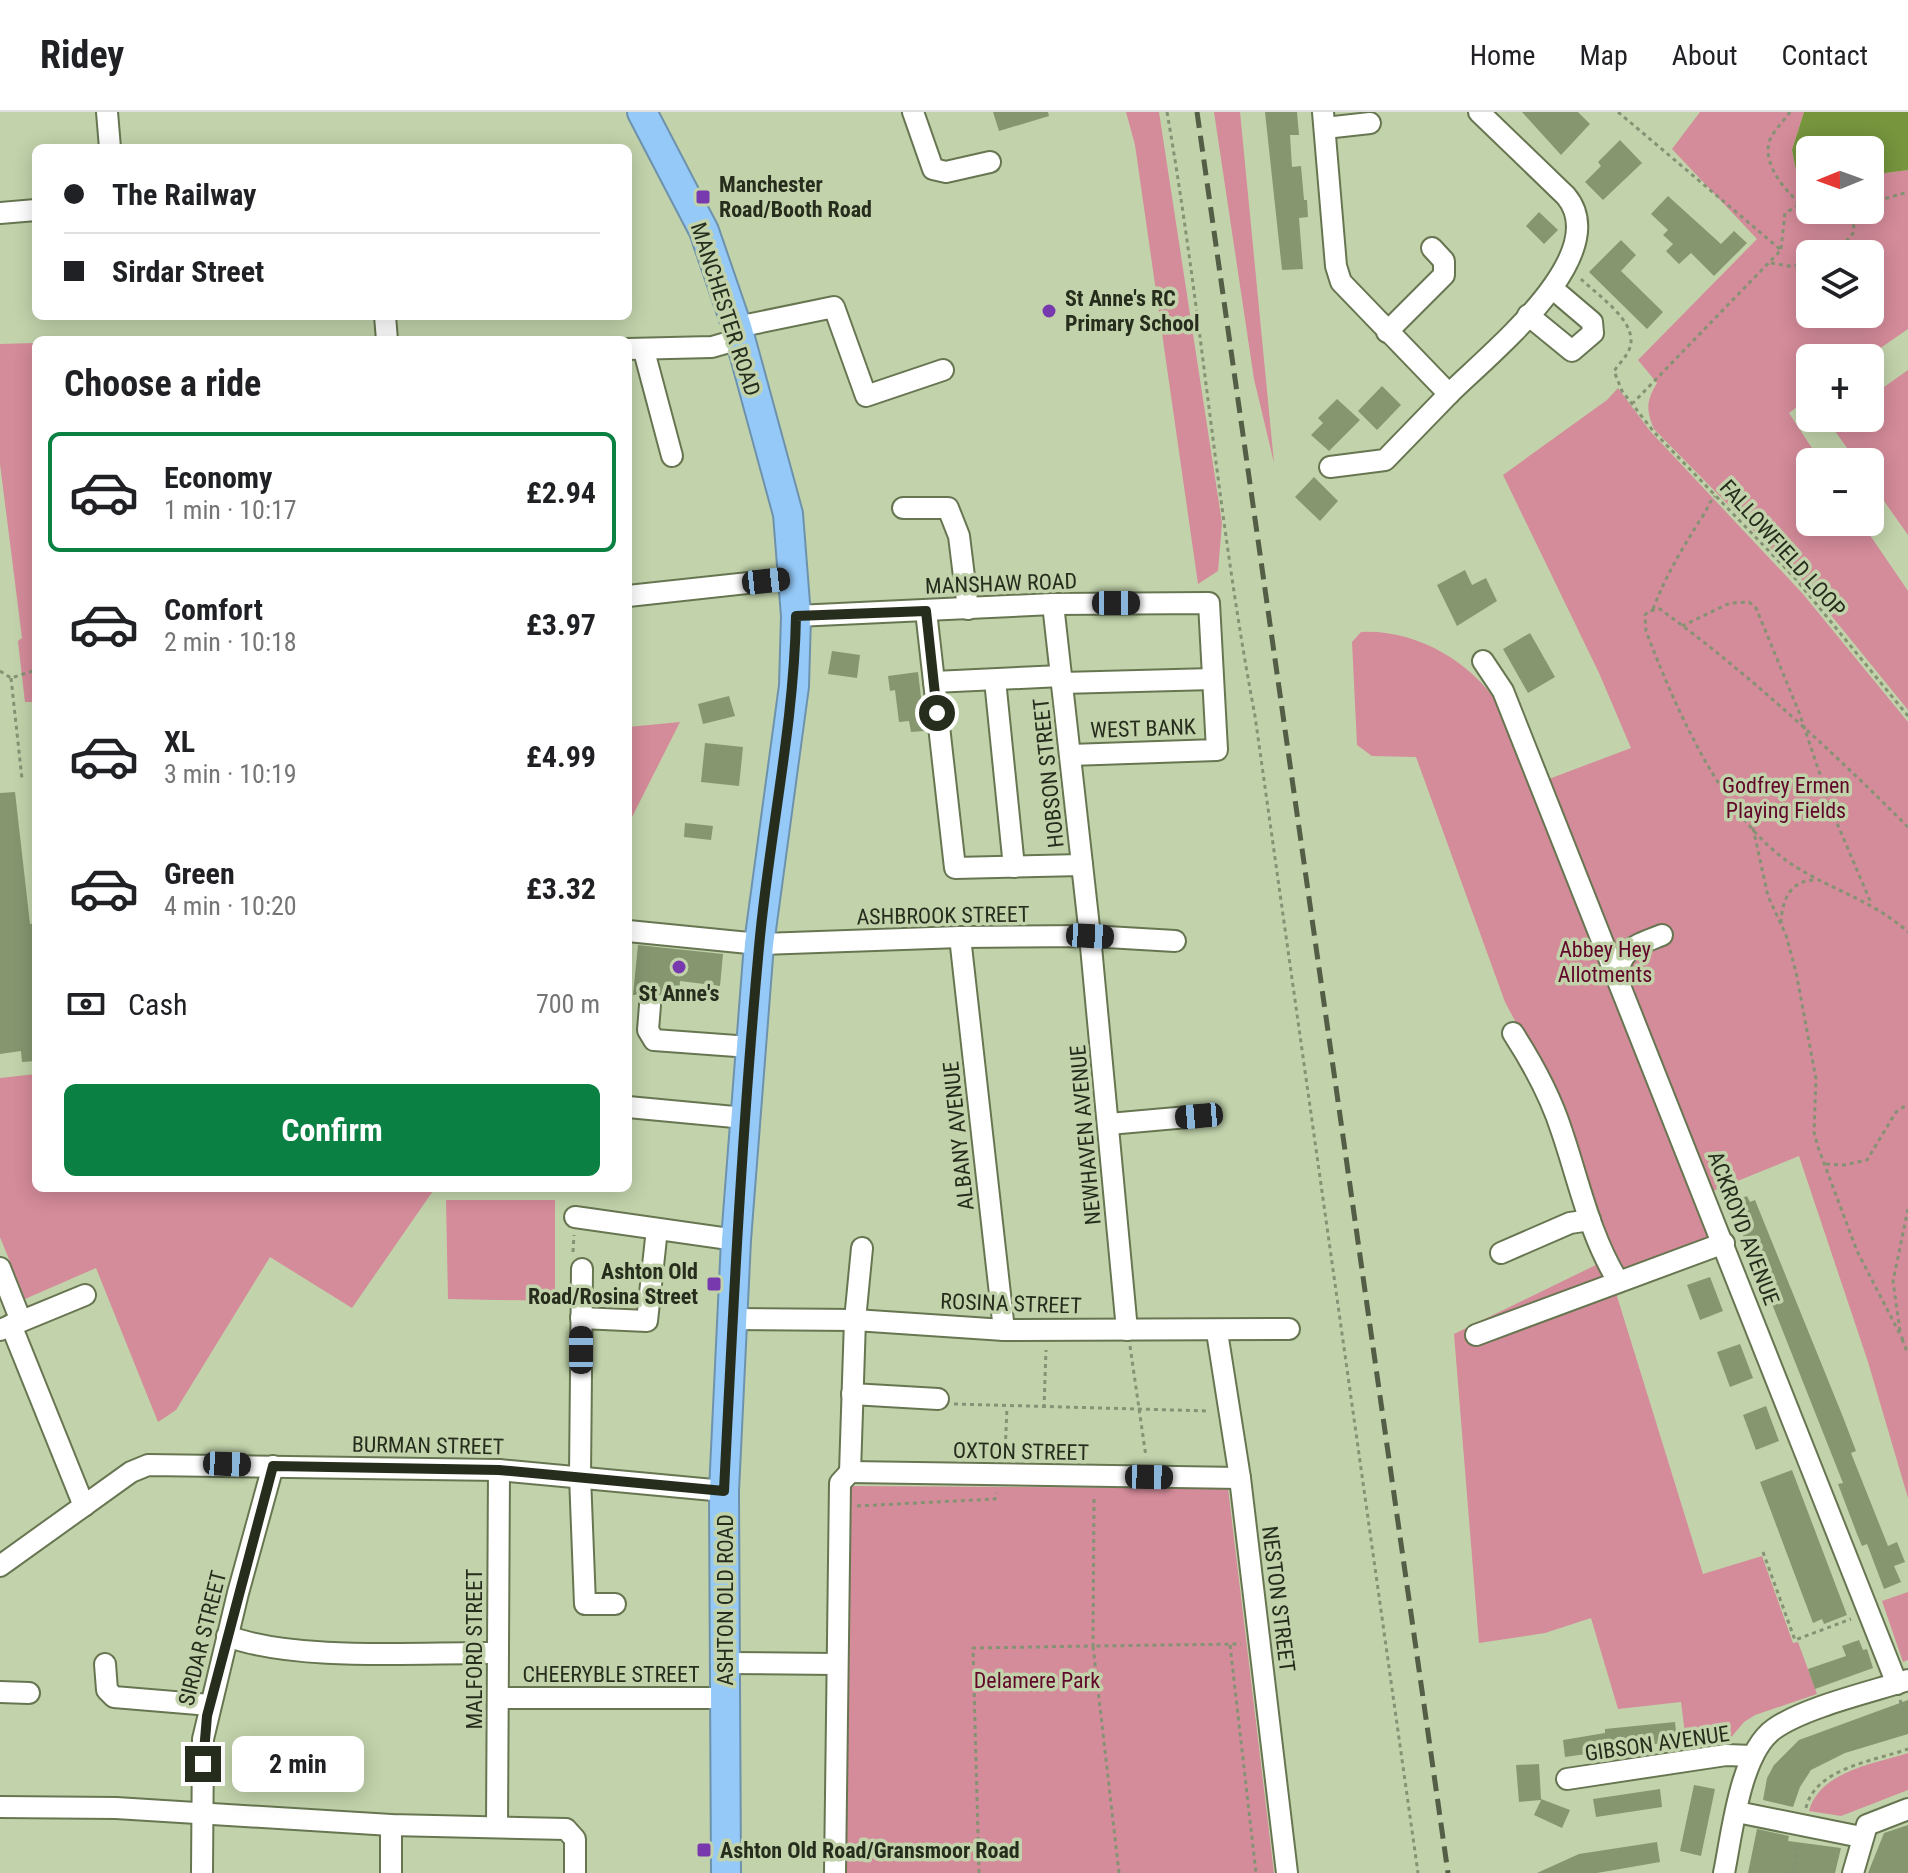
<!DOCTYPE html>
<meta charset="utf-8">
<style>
:root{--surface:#fff;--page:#f6f6f6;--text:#202124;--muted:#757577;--line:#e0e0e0;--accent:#0b8043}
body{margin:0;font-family:"Roboto Condensed",sans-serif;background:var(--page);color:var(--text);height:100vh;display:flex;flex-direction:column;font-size:30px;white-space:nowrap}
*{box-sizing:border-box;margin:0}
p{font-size:26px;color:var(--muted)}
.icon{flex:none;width:44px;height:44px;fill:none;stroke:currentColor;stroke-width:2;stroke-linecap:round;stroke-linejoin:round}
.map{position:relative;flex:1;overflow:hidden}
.panel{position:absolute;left:32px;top:224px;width:600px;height:856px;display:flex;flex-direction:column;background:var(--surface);border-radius:12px;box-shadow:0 4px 20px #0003}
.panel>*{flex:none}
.top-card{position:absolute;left:32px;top:32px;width:600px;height:176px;border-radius:12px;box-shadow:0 4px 20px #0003;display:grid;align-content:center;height:176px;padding:0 32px;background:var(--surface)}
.needle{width:52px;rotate:269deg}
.controls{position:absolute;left:1796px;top:24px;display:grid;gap:16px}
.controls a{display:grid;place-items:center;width:88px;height:88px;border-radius:12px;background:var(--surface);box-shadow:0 4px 20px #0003;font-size:40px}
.end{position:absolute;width:36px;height:36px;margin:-18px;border:10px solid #272d1d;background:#fff;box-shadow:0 0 0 4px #fff}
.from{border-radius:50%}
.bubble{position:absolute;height:56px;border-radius:12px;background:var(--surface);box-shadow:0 4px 20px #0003;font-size:26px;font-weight:700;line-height:56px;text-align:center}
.car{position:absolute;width:24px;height:48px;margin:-24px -12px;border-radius:10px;box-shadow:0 0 6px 2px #0007;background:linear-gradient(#222 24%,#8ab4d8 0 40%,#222 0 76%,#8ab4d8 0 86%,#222 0)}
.top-card b{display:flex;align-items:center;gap:28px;height:76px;font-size:30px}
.top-card b+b{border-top:2px solid var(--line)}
.top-card i{width:20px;height:20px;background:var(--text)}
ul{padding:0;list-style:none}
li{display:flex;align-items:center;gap:24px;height:120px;margin:0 16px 12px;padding:0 16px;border:4px solid transparent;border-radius:12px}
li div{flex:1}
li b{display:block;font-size:30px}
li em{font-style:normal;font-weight:700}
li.current{border-color:var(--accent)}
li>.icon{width:72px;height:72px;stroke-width:1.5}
h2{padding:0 32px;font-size:36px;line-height:96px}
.pay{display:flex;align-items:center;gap:20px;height:88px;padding:0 32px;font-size:30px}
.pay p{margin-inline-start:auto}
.action{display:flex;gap:16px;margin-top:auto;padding:16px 32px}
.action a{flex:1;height:92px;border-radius:12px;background:var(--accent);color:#fff;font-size:32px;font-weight:700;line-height:92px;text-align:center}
header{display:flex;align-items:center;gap:48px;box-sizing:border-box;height:112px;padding:0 40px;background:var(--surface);border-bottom:2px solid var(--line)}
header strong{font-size:38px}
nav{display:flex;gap:44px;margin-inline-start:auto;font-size:28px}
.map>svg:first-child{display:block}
.green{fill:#d48b9a;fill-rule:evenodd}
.water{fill:#76953d}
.building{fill:#86966f}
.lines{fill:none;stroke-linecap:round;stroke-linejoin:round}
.minor-casing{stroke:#677651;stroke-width:24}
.highway-casing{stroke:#6e92ab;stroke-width:32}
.path{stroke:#869274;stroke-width:3;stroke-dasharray:4 4;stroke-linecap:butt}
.minor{stroke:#fff;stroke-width:20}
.highway{stroke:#94c9f8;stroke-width:28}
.rail{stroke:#545d46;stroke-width:5;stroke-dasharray:16 8;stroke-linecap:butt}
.route{stroke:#272d1d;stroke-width:10}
.poi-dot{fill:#7939ae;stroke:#c2d3ab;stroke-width:3}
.labels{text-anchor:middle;stroke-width:7;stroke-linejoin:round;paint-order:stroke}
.poi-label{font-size:22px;font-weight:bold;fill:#272d1d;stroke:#c2d3ab;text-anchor:start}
.street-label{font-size:22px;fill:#272d1d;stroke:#c2d3ab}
.park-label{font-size:22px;fill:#61082a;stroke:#c2d3ab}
</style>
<header>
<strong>Ridey</strong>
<nav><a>Home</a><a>Map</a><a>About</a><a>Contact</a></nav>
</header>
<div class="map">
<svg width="1908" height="1761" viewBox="0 0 1908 1761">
<rect width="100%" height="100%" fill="#c2d3ab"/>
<g class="green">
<polygon points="1126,0 1159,0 1222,411 1218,459 1198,472 1135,33"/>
<polygon points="1214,0 1240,0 1274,351 1254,267"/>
<path d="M1700 0H1804L1792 38 1797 63 1810 66V98H1870V63L1908 58V217L1866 246H1810V285L1789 301 1821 350H1810V410H1861L1908 479V598L1804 470 1654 317C1646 298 1646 289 1657 271L1638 248 1757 127 1672 37ZM1810 142H1870V202H1810Z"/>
<polygon points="36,231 36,590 25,590 18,529 22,526 0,352 0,232"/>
<polygon points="1908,258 1908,423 1870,369 1870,350 1857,350 1830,312 1839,306 1870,306 1870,285"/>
<path d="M1618 276 1650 319 1803 482 1908 610V1386L1868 1250 1799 1044 1703 1083 1723 1136 1616 1181 1703 1462 1762 1444 1793 1531 1798 1530 1817 1582 1755 1603 1744 1610 1728 1629 1687 1637 1681 1590 1618 1597 1591 1506 1545 1521 1479 1531 1454 1222 1600 1151 1543 962 1505 890 1416 645 1372 644 1357 633 1352 530 1361 520C1415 517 1470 549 1498 592 1514 615 1522 647 1533 673L1631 636 1599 561 1503 363 1607 288Z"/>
<polygon points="680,610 629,711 628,713 628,615"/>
<polygon points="36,962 36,1076 435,1076 352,1196 270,1145 176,1298 158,1310 96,1156 25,1187 0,1125 0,966"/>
<polygon points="446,1088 555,1088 555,1189 448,1187"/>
<polygon points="843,1374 1228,1376 1274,1761 840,1761"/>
<polygon points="1908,1480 1908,1548 1903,1550 1882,1489"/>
<path d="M1908 1641V1678L1841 1704 1809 1699C1820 1659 1874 1652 1908 1641Z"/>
</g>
<polygon class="water" points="1804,0 1908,0 1908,58 1870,63 1870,38 1810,38 1810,66 1797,63 1792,38"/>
<g class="building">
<polygon points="993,0 1048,0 1049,4 999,19"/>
<polygon points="1265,0 1297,0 1299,23 1290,23 1292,55 1301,54 1304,88 1307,88 1308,105 1299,106 1303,157 1282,158"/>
<polygon points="1522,0 1578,0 1590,12 1561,43"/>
<polygon points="1620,28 1642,51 1603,88 1585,70 1601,54 1598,50"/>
<polygon points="1668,84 1721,132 1734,119 1747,131 1714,164 1691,141 1679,152 1666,139 1673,132 1663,123 1668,118 1651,102"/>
<polygon points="1539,100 1558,118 1544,132 1526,114"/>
<polygon points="1621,128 1636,143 1621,159 1663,200 1647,217 1589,160"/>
<polygon points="1382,274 1401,293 1377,318 1358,299"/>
<polygon points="1337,287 1360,308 1329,339 1311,323 1323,311 1318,306"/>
<polygon points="1314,365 1338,389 1320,409 1295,385"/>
<polygon points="1465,458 1472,473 1486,466 1497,489 1457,514 1437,473"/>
<polygon points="1530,521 1555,565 1528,581 1503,537"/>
<polygon points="832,539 860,543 857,566 828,562"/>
<polygon points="918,560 925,619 911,620 909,609 899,610 895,578 890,579 888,564"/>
<polygon points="729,584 735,604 703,612 698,592"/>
<polygon points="705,631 743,635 739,674 701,670"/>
<polygon points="15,680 30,812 36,811 36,949 22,950 21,939 0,942 0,681"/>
<polygon points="685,711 713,714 711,728 684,725"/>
<polygon points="638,833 723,842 720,874 680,869 679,883 633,883"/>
<polygon points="1747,1084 1750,1090 1755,1088 1843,1305 1856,1339 1851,1341 1888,1434 1897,1430 1905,1450 1894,1454 1901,1470 1884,1477 1867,1432 1862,1434 1857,1422 1838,1372 1843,1371 1774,1197 1736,1107 1732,1108 1726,1093"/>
<polygon points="1710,1165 1723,1199 1700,1208 1687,1173"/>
<polygon points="1740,1232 1753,1266 1730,1275 1717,1240"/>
<polygon points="1766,1294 1779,1329 1756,1338 1743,1303"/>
<polygon points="1792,1358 1847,1503 1824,1512 1822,1507 1813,1511 1760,1370"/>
<polygon points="1859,1528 1863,1538 1867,1537 1873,1556 1815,1577 1808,1557 1846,1544 1842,1534"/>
<polygon points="1908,1588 1908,1622 1845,1641 1811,1658 1800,1675 1793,1695 1763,1688 1767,1666 1774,1653 1799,1628"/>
<polygon points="1675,1610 1677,1629 1565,1645 1563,1628 1605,1621 1605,1617"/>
<polygon points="1539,1652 1541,1687 1570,1698 1562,1716 1534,1703 1541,1688 1519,1690 1516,1653"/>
<polygon points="1694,1673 1715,1677 1701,1744 1680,1739"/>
<polygon points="1660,1677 1662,1695 1596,1705 1593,1687"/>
<polygon points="1908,1713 1908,1761 1868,1761 1884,1721"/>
<polygon points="1757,1717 1789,1724 1788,1729 1841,1736 1835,1761 1748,1761"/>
<polygon points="1657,1730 1660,1750 1597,1761 1537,1761 1579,1742"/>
</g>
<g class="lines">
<defs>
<g id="minor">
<polyline points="107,0 110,36"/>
<polyline points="913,0 933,57 946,60 990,50"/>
<polyline points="1323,0 1336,154 1341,170 1449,282 1385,348 1330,355"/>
<polyline points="1325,16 1370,11"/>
<polyline points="0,101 36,98"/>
<polyline points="1528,203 1572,239 1593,221 1592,210 1552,176"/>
<polyline points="385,204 387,228"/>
<polyline points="737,215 834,195 866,284 943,258"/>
<polyline points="1387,220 1444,163 1444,149 1432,136"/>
<polyline points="628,237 712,235 740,227"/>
<polyline points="644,239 672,344"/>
<path d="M1449 282C1489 242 1615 143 1566 84L1479 0"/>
<polyline points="903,396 948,396 959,424 968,497"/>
<polyline points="628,484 794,466"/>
<polyline points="1053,492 1090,824 1127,1218"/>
<polyline points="926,499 955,756 1082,753"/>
<polyline points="796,504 1053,492 1209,491 1217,638 1070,643"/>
<polyline points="1483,549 1503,579 1897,1572"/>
<polyline points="995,568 1014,755"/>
<polyline points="934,570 1061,564"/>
<polyline points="1062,571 1213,567"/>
<polyline points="628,819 759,832 960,825 1090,824 1175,829"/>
<polyline points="960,825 1004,1218"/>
<path d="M1617 866C1620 836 1637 833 1662 823"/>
<polyline points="650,893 648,918 654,928 750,935"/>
<path d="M1513 921C1533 952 1551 985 1562 1020 1579 1070 1590 1124 1618 1169"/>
<polyline points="628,995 745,1006"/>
<polyline points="1109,1012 1199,1004"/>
<polyline points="575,1105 736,1128"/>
<polyline points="1501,1141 1570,1111 1590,1108"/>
<polyline points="0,1156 21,1209"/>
<polyline points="582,1157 580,1364 585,1492 615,1492"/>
<polyline points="581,1206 647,1209 657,1117"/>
<polyline points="731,1207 855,1208 1004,1218 1289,1217"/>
<polyline points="11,1213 84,1394"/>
<polyline points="0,1218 85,1183"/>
<polyline points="1217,1220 1240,1366 1287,1761"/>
<polyline points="1476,1223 1724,1131"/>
<polyline points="852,1282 938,1287"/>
<polyline points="850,1360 1240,1366"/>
<polyline points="850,1360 855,1208 862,1136"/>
<polyline points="0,1454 131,1360 148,1353 499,1358 724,1379"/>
<path d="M227 1524C298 1550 420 1540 498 1541"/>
<polyline points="725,1551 836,1552"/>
<polyline points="105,1552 107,1578 114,1585 210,1593"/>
<polyline points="0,1580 29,1581"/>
<polyline points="498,1586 725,1586"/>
<polyline points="1567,1667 1726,1643 1753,1644"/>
<polyline points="0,1695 116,1696 391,1713 566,1717 575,1727 575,1761"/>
<polyline points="1737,1700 1861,1725"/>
<polyline points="497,1715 499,1358"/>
<polyline points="202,1761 203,1627 238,1481 273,1354"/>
<polyline points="391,1761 391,1713"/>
<polyline points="835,1761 840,1371 850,1360"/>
<path d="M1724 1761C1732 1722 1740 1641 1774 1617 1805 1595 1871 1580 1908 1568"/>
<polyline points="1853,1761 1867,1713 1908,1697"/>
</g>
<polyline id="highway" points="642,0 704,119 737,215 788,402 796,504 794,574 759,832 736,1128 724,1379 726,1761"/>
</defs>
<use href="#minor" class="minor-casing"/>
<use href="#highway" class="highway-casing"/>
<g class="path">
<path d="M1167 0C1202 201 1217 404 1255 604L1418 1761"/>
<polyline points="1618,0 1781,138 1633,291"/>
<path d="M1790 0C1784 8 1776 17 1771 25 1757 55 1797 92 1819 106L1848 98"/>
<polyline points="1870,91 1908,80"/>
<polyline points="1781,137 1785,101 1799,93"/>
<polyline points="1836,142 1854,120 1853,98"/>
<polyline points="1771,151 1788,154 1810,152"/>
<path d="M1581 167C1597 183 1641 211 1629 238 1626 245 1619 252 1614 259L1622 279 1654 320 1795 466 1908 604"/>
<path d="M1653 497C1666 463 1683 435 1702 405 1708 397 1708 391 1715 384"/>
<polyline points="1682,514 1730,491 1749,490 1756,496 1799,600 1834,704 1871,791"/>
<polyline points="0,559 11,566 36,558"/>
<polyline points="11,566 22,667"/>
<path d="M1908 715C1831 638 1748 561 1660 497L1649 499 1645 503 1646 519C1674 593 1725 710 1793 753 1833 779 1872 788 1908 820"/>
<polyline points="1753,716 1768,784 1786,823 1796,860 1816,967 1814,1020 1818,1035 1857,1139 1903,1228"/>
<path d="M1781 811C1782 788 1790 768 1816 768"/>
<polyline points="1826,1052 1844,1053 1867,1048 1896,1000 1908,992"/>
<polyline points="573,1140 574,1123"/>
<polyline points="1900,1219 1893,1169 1908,1097"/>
<polyline points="1902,1227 1908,1242"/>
<polyline points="1130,1234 1146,1345"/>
<polyline points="954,1292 1210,1299"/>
<polyline points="1044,1296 1046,1238"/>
<polyline points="1005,1343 1007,1295"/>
<polyline points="857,1394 995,1387 997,1381"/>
<polyline points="1763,1440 1795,1528 1851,1507"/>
<polyline points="1230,1533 1256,1761"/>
<polyline points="1900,1588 1908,1611"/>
<path d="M1806 1696C1815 1656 1874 1649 1908 1637"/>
<polyline points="979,1761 973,1536 1093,1534 1094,1384"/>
<polyline points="1119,1761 1093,1534 1241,1532"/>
<polyline points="1792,1761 1799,1731"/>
</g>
<use href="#minor" class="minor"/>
<use href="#highway" class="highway"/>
<polyline class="rail" points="1197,0 1448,1761"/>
</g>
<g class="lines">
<path class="route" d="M203 1652 207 1604 273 1354 499 1358 724 1379C733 1197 742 1016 759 835 769 724 794 615 796 504L926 499 937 601"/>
</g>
<g class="poi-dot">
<rect x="695" y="77" width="16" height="16" rx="4"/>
<circle cx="1049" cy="199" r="8"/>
<circle cx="679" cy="855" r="8"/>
<rect x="706" y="1164" width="16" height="16" rx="4"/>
<rect x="696" y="1730" width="16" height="16" rx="4"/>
</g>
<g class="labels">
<g class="poi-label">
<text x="719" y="80">Manchester<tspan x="719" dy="25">Road/Booth Road</tspan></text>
<text x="1065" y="194">St Anne's RC<tspan x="1065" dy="25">Primary School</tspan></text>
<text x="679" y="889" text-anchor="middle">St Anne's</text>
<text x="698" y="1167" text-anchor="end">Ashton Old<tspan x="698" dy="25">Road/Rosina Street</tspan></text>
<text x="720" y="1746">Ashton Old Road/Gransmoor Road</text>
</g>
<g class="street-label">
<text transform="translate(726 197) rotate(72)" y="8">MANCHESTER ROAD</text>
<text transform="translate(1783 436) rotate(48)" y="8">FALLOWFIELD LOOP</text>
<text transform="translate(1001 471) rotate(-2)" y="8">MANSHAW ROAD</text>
<text transform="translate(1143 616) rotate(-2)" y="8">WEST BANK</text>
<text transform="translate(1048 661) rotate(-96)" y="8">HOBSON STREET</text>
<text transform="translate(943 803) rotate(-1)" y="8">ASHBROOK STREET</text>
<text transform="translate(1085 1023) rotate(-95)" y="8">NEWHAVEN AVENUE</text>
<text transform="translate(958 1024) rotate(-96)" y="8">ALBANY AVENUE</text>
<text transform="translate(1744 1116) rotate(69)" y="8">ACKROYD AVENUE</text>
<text transform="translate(1011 1191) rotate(2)" y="8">ROSINA STREET</text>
<text transform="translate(428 1333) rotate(1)" y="8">BURMAN STREET</text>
<text transform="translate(1021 1339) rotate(1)" y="8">OXTON STREET</text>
<text transform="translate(1279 1487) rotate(83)" y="8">NESTON STREET</text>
<text transform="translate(725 1488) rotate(-90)" y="8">ASHTON OLD ROAD</text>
<text transform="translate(202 1526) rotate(-76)" y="8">SIRDAR STREET</text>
<text transform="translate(474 1537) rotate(-90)" y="8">MALFORD STREET</text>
<text x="611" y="1570">CHEERYBLE STREET</text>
<text transform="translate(1657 1631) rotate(-8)" y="8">GIBSON AVENUE</text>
</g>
<g class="park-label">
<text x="1786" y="681">Godfrey Ermen<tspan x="1786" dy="25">Playing Fields</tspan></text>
<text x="1605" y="845">Abbey Hey<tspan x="1605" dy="25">Allotments</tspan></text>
<text x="1037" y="1576">Delamere Park</text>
</g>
</g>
</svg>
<div class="controls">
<a><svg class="needle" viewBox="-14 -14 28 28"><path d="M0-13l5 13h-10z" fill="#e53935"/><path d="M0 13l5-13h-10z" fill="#757577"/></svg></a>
<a><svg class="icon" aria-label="layers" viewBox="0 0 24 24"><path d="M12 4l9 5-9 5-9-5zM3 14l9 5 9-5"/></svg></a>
<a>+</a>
<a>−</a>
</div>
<i class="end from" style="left:937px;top:601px"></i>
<i class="end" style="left:203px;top:1652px"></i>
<div class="bubble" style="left:232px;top:1624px;width:132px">2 min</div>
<i class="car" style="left:766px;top:469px;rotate:84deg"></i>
<i class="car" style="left:1116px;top:491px;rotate:90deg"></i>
<i class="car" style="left:1090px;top:824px;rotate:93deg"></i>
<i class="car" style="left:1199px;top:1004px;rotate:265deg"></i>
<i class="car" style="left:581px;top:1238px;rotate:0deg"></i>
<i class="car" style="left:227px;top:1352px;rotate:92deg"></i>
<i class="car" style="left:1149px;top:1365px;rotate:91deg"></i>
<div class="top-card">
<b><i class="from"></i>The Railway</b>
<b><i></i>Sirdar Street</b>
</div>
<section class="panel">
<h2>Choose a ride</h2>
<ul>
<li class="current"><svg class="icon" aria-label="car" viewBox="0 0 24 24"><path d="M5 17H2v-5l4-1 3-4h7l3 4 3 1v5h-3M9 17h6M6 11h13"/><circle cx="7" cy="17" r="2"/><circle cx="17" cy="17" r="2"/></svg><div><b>Economy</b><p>1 min · 10:17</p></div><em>£2.94</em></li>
<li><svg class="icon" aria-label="car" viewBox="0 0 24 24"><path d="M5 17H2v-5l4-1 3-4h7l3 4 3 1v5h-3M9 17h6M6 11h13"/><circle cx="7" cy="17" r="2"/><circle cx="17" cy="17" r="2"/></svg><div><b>Comfort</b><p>2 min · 10:18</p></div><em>£3.97</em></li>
<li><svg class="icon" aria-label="car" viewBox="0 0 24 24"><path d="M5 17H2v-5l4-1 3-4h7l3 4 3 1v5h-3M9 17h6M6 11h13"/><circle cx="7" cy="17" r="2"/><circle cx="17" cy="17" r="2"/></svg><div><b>XL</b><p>3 min · 10:19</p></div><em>£4.99</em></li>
<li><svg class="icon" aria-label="car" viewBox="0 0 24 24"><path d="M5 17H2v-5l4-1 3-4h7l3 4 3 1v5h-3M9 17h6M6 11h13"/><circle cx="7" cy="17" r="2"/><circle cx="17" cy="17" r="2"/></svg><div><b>Green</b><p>4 min · 10:20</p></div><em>£3.32</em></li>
</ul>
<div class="pay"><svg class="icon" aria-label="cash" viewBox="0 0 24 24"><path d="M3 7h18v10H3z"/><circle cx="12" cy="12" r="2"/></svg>Cash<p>700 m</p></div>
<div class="action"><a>Confirm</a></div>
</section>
</div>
